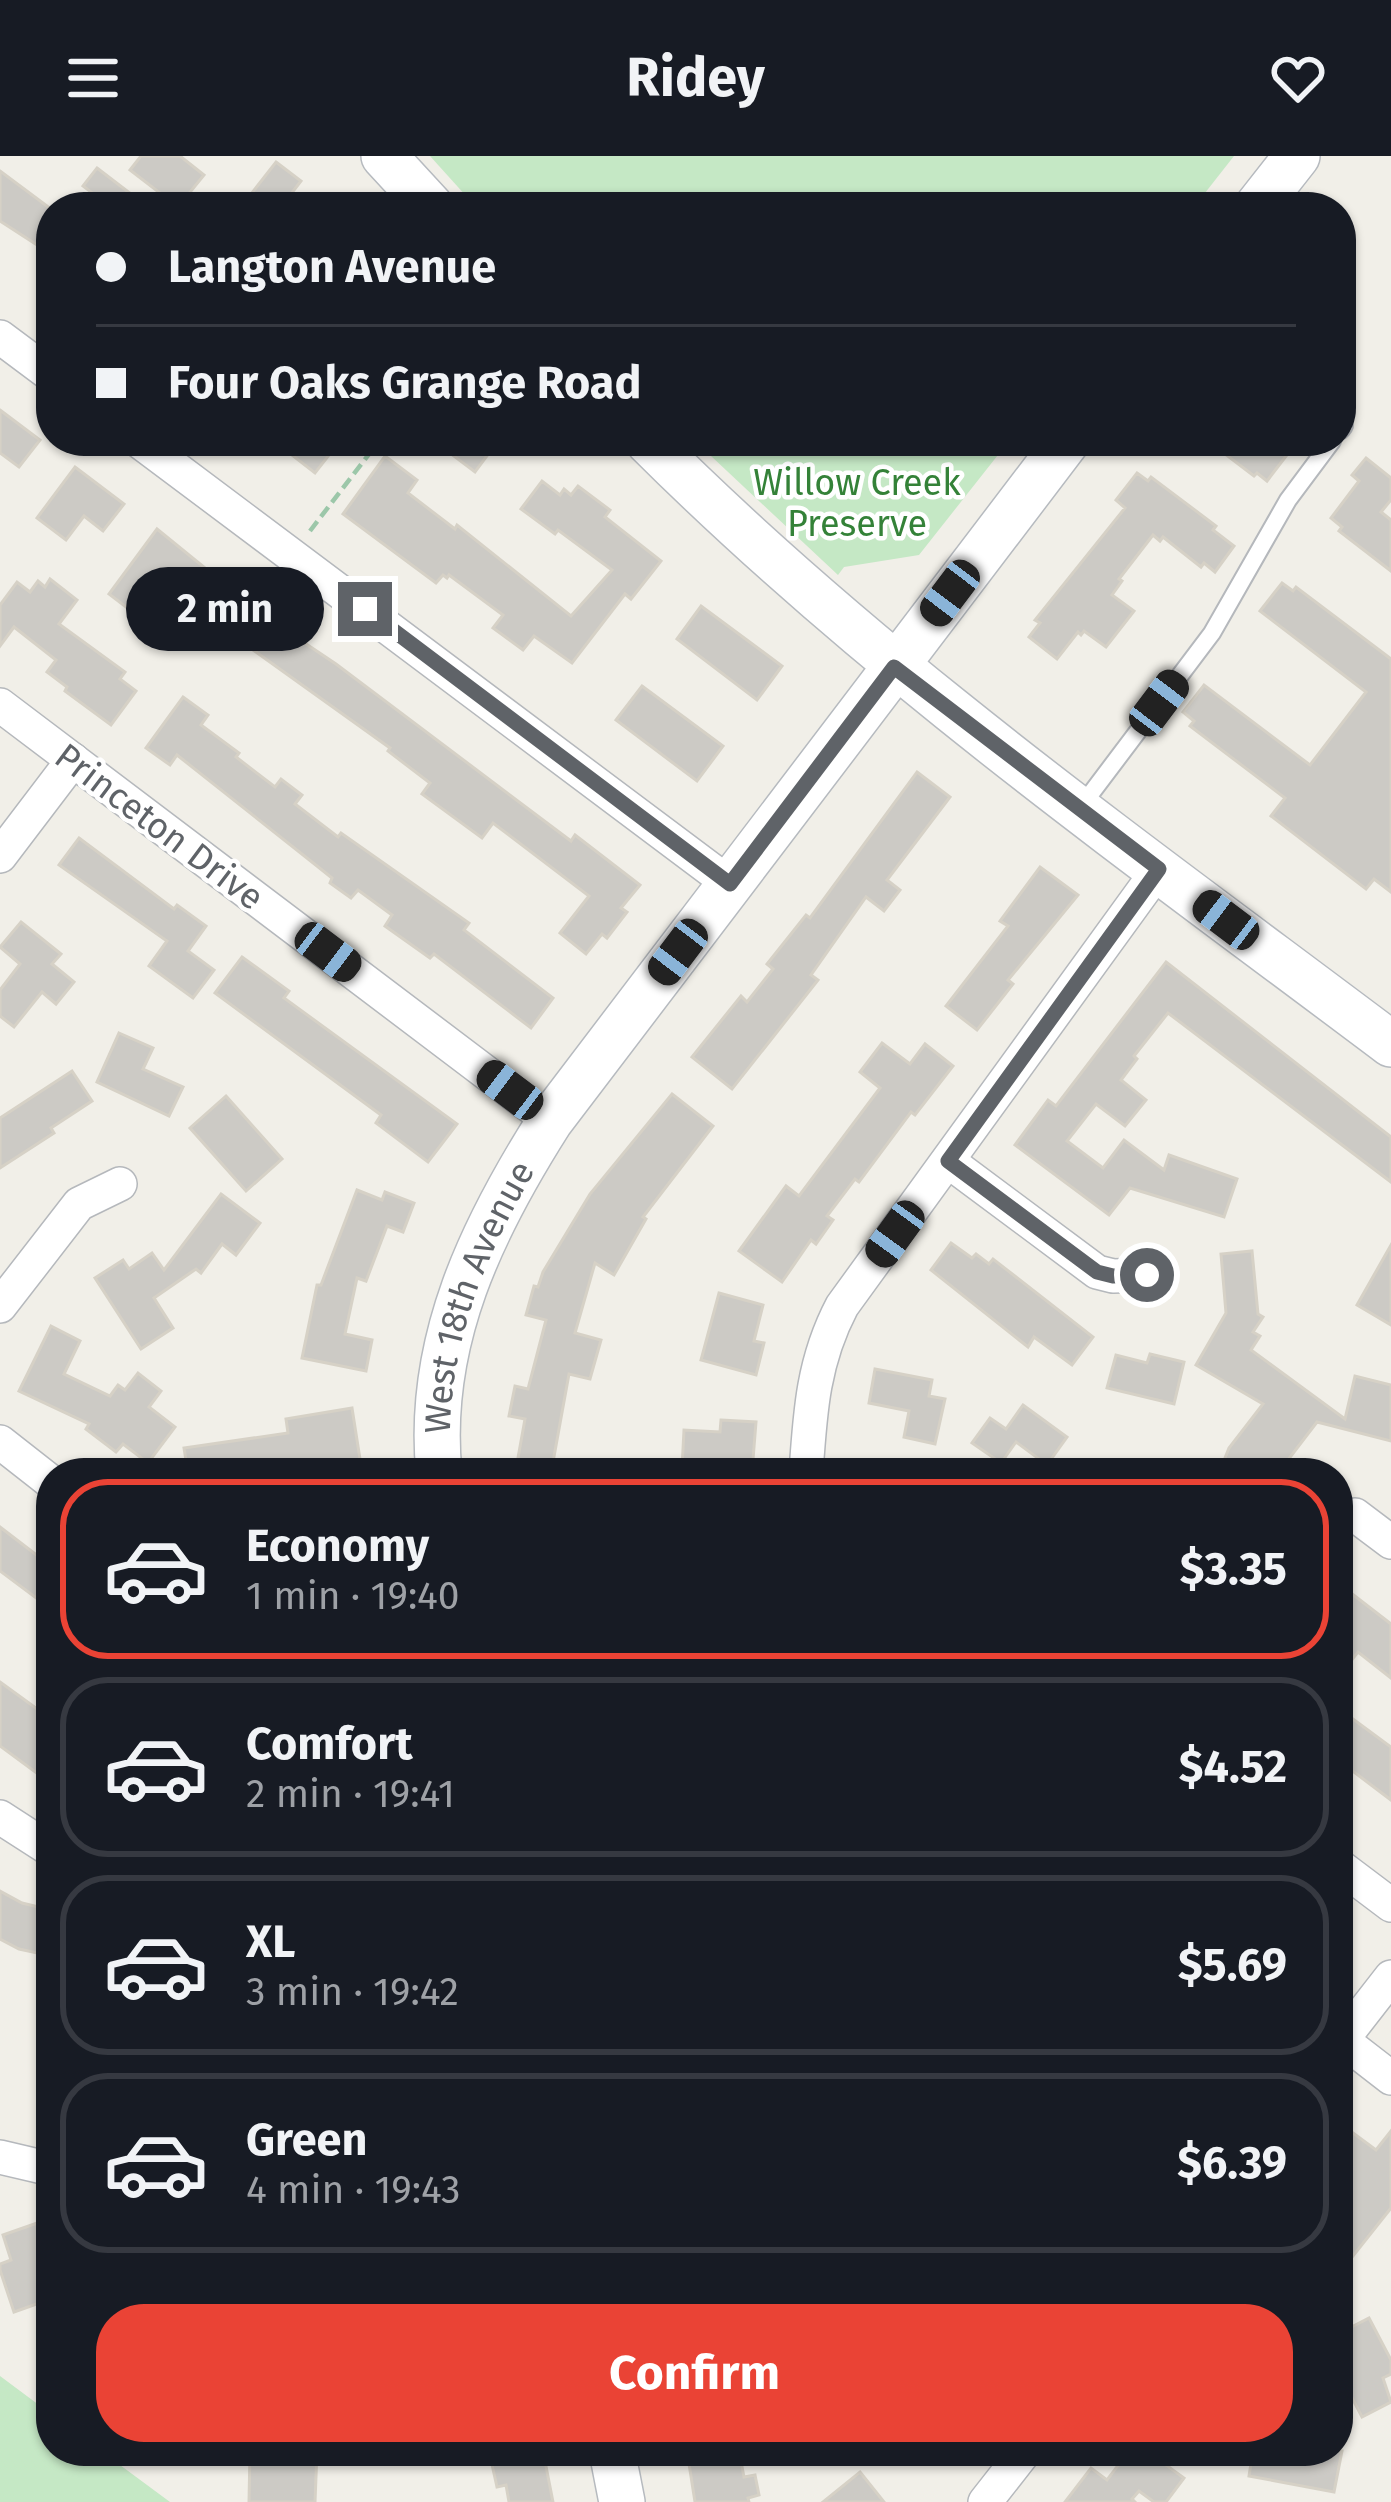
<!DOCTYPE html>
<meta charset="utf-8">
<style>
:root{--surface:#171b24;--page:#242831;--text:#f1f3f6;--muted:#9ea1a6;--line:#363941;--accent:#ea4335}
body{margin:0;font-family:"Fira Sans",sans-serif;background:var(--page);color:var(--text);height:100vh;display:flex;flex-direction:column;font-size:45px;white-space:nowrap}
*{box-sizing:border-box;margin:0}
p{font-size:39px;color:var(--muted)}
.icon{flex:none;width:66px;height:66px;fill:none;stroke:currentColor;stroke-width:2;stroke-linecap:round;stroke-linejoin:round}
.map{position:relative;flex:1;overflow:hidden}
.sheet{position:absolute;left:36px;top:1302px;width:1317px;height:1008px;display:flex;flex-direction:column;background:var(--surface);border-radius:48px;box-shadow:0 3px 9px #0004}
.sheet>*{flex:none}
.guide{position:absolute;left:36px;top:36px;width:1320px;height:264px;border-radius:48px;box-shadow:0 3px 9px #0004;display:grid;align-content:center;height:264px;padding:0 60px;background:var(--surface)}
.end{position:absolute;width:54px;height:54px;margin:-27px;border:15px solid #5f6368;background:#fff;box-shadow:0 0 0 6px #fff}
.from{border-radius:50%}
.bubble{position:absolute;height:84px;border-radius:42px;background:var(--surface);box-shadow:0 3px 9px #0004;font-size:39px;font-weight:700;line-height:84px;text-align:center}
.car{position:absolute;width:36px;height:72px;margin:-36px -18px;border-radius:15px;box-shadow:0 0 9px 3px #0007;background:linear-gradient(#222 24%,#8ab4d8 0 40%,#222 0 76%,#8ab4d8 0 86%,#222 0)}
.guide b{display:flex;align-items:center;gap:42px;height:114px;font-size:45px}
.guide b+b{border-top:3px solid var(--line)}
.guide i{width:30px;height:30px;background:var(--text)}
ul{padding:21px 0 0;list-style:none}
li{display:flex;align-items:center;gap:36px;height:180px;margin:0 24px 18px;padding:0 36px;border:6px solid var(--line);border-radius:48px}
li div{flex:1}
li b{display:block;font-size:45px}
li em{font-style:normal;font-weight:700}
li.selected{border-color:var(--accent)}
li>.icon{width:108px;height:108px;stroke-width:1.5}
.action{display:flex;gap:24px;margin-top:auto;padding:24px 60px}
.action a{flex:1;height:138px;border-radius:48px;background:var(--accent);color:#fff;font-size:48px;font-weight:700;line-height:138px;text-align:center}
header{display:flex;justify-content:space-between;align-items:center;height:156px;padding:0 60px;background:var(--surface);font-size:54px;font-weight:700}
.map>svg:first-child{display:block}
.green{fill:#c5e8c5}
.building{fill:#cccac5;stroke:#d6d1c6;stroke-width:3}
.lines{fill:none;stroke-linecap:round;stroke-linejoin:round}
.lane-casing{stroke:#b5b8bc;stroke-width:20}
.street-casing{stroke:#b5b8bc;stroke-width:36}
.secondary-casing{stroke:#b6babf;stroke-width:48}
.path{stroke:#9cc7a9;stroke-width:4.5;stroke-dasharray:12 6;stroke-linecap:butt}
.lane{stroke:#fff;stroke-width:16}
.street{stroke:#fff;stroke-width:33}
.secondary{stroke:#fff;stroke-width:45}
.route{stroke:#5f6368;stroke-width:15}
.labels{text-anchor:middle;stroke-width:9;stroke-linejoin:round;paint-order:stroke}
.park-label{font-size:36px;fill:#348238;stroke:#fff}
.street-label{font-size:36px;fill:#5f6368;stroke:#fff}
</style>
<header><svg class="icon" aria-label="menu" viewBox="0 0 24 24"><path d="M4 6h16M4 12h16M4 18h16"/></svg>Ridey<svg class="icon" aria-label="heart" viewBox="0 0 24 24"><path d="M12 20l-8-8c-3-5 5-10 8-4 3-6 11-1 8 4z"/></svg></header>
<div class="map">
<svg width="1391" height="2346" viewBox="0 0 1391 2346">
<rect width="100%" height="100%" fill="#f1efe8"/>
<g class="green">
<polygon points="430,0 1234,0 1194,51 476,51"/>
<polygon points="695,285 1009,285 919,399 844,411 838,419"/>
<polygon points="0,2220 51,2258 51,2295 101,2295 170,2346 0,2346"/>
</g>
<g class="building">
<polygon points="141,0 180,0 204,19 178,51 130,14"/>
<polygon points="276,6 301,25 281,51 241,51"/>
<polygon points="97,12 148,51 111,51 83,30"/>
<polygon points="0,15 51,53 51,98 0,65"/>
<polygon points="0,254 40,284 19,311 0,297"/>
<polygon points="274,285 340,285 315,317"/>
<polygon points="434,285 498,285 475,316"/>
<polygon points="1208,285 1277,285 1290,295 1267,325 1257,317 1254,320"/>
<polygon points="385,300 417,324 408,337 455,373 457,369 571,460 612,414 558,374 555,378 521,353 542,325 560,339 564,333 571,339 578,330 610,354 605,361 661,405 631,443 625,438 572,507 534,480 523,494 493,472 503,459 449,419 447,422 443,419 436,427 343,358"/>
<polygon points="1366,302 1391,322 1391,344 1381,356 1391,364 1391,415 1339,375 1342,371 1331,362 1359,325 1352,319"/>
<polygon points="75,311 124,348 103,375 84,360 66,384 37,362"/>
<polygon points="1137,317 1148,325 1151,321 1216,370 1213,374 1234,390 1215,416 1204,407 1201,411 1163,381 1160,385 1153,379 1119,423 1122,425 1112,439 1134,455 1106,491 1084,475 1081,479 1078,476 1057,503 1029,481 1040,467 1035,464 1125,352 1116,344"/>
<polygon points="157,373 263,459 336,508 571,685 575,679 640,729 621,752 627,756 607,782 602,778 586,798 560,777 589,740 493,667 482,682 422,638 430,627 388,595 390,592 221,471 225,466 190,440 180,453 169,445 151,470 109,438"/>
<polygon points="50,423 77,444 59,468 125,516 120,523 136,535 111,569 65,535 67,531 47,516 56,504 14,471 0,490 0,449 17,426 30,436 38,425 45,431"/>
<polygon points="1282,427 1293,435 1296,431 1391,503 1391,736 1374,723 1366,733 1271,660 1285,642 1190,570 1194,565 1183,556 1204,529 1310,609 1366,536 1260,455"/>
<polygon points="701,450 782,510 757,544 677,483"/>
<polygon points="642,530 723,590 697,625 616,564"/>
<polygon points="183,541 208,559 201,569 239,597 236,601 275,631 281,623 302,639 295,648 338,681 341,677 469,767 464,774 553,842 531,872 434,798 430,802 385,770 392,759 358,734 351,742 330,727 332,722 317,710 177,599 170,609 146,592"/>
<polygon points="917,616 950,641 887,724 900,734 884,755 866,741 811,819 818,824 732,933 692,901 741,840 747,846 773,813 767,808 806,759 810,762"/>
<polygon points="79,682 174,753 177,749 206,770 188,795 214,814 193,842 149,810 167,785 59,709"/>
<polygon points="1040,711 1078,739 1008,824 1013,828 977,874 946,850 1008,770 1000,765"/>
<polygon points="21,766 61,798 52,808 74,826 56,848 42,836 14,871 0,860 0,834 20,808 0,791"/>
<polygon points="242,801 289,835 284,842 457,968 428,1006 376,967 381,959 215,837"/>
<polygon points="1166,806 1391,981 1391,1026 1168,857 1134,900 1137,903 1121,924 1146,944 1125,970 1096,948 1067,985 1103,1012 1124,984 1164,1014 1169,999 1237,1023 1224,1061 1130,1032 1109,1059 1015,989 1048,944 1056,950"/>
<polygon points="119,877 153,892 143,913 183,931 169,960 97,926"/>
<polygon points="882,887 910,908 925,888 953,910 915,959 911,956 859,1026 855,1023 827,1060 833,1064 816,1088 811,1084 782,1126 739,1095 786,1030 799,1040 880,932 860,916"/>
<polygon points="72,915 92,945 51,972 54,977 0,1012 0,962"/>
<polygon points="672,938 713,970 643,1061 646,1063 614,1119 595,1107 575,1177 601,1184 590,1223 569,1218 551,1317 516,1313 525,1263 509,1260 515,1230 528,1233 546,1164 526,1159 534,1130 538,1131 543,1116 590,1038"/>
<polygon points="226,940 282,1003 246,1035 190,972"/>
<polygon points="357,1034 382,1044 385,1036 414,1047 403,1076 387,1070 366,1125 357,1122 345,1178 372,1184 366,1215 302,1202 317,1129 321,1129"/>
<polygon points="221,1038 260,1067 236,1099 222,1088 201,1117 196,1113 154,1142 173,1172 141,1193 95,1122 123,1104 129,1113 152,1097 164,1114"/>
<polygon points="951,1087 972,1102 976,1098 989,1108 993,1103 1093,1181 1072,1209 1034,1181 1028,1191 931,1114"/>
<polygon points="1391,1089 1391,1169 1357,1149"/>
<polygon points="1252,1095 1258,1158 1263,1161 1253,1176 1260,1180 1251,1194 1345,1263 1355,1220 1391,1229 1391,1285 1317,1266 1278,1317 1219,1317 1229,1292 1263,1248 1196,1209 1226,1157 1221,1098"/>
<polygon points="719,1137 763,1149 754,1185 764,1187 756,1219 701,1204"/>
<polygon points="51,1170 80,1185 64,1218 110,1240 118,1229 125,1234 138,1217 161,1235 149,1251 175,1271 148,1307 123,1288 116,1296 86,1273 89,1268 19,1235"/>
<polygon points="1150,1198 1184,1206 1174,1248 1107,1232 1116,1199 1147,1207"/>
<polygon points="875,1213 932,1224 929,1240 945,1243 935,1288 904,1281 909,1255 869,1247"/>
<polygon points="1023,1249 1067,1281 1047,1309 1016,1286 1001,1307 972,1287 990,1262 1006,1273"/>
<polygon points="352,1252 360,1303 278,1317 188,1317 184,1292 288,1277 286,1263"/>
<polygon points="721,1264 756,1266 752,1316 682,1312 684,1274 720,1276"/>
<polygon points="0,1371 51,1410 51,1453 0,1415"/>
<polygon points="1338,1427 1391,1468 1391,1522 1358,1496 1350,1506 1338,1496"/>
<polygon points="0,1526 51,1563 51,1609 42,1621 0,1590"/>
<polygon points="1338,1552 1391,1591 1391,1644 1338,1604"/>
<polygon points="0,1735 22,1747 51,1754 51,1800 19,1793 0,1783"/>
<polygon points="1349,1974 1376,1994 1391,1975 1391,2052 1353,2100 1338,2089 1338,1989"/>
<polygon points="43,2065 51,2086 51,2143 14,2156 0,2114 0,2108 11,2104 3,2079"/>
<polygon points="1369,2162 1391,2204 1391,2218 1383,2222 1391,2246 1362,2261 1338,2215 1350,2207 1338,2178"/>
<polygon points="250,2295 317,2295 315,2346 249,2346"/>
<polygon points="489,2295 543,2295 553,2346 509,2346 506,2329 497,2331"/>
<polygon points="687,2295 739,2295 744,2321 755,2319 759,2339 748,2342 749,2346 695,2346"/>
<polygon points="1129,2295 1166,2295 1159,2304 1184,2322 1166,2346 1154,2346 1139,2335 1132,2343 1135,2346 1065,2346 1091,2312 1107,2324"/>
<polygon points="1253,2295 1342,2295 1334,2336 1249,2320"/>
<polygon points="860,2316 884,2346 823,2346"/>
</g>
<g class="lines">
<defs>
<g id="lane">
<polyline points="1341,274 1344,270"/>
<polyline points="1080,652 1212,477 1288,344 1332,285"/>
</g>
<g id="street">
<polyline points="0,181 51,219"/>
<polyline points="139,285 730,728"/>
<polyline points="0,549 550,965"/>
<polyline points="0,700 73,604"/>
<polyline points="948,1005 1097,1116 1113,1120 1147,1119"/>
<polyline points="0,1150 79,1048 120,1028"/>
<polyline points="0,1286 51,1326"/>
<path d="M806 1317C810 1256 813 1205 842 1150L1159 713"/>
<polyline points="1355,1359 1391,1386"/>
<polyline points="0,1661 51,1694"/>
<polyline points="1338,1709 1391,1749"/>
<polyline points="1342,1884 1391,1922"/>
<polyline points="1338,1889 1391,1821"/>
<polyline points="0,2001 51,2013"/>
<polyline points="985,2346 1025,2295"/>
</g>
<g id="secondary">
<polyline points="384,0 431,51"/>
<polyline points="1257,51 1297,0"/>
<path d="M648 285C874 511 1136 696 1391 888"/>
<path id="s1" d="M439 1317C426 1186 482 1072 550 965L1067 285"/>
<polyline points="612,2295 622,2346"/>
</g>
</defs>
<use href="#lane" class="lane-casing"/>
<use href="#street" class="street-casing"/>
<use href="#secondary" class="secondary-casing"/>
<polyline class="path" points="310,375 379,285"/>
<use href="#lane" class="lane"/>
<use href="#street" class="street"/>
<use href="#secondary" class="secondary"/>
</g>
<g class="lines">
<polyline class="route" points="365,453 730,728 894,511 1159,713 948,1005 1097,1116 1113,1120 1147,1119"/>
</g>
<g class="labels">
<g class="park-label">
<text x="857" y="339">Willow Creek<tspan x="857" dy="41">Preserve</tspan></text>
</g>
<g class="street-label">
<text transform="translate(160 670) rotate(37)" y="13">Princeton Drive</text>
<text dy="13" stroke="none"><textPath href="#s1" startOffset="183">West 18th Avenue</textPath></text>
</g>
</g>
</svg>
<i class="end from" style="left:1147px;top:1119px"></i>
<i class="end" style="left:365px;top:453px"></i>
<div class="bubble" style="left:126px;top:411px;width:198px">2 min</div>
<i class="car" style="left:950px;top:437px;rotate:217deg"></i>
<i class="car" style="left:1159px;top:547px;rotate:37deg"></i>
<i class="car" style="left:1226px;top:764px;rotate:307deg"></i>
<i class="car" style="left:328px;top:796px;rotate:127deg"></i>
<i class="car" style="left:678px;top:796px;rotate:217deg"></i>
<i class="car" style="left:510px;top:934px;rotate:307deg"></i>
<i class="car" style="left:895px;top:1078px;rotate:216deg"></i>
<div class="guide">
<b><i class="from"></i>Langton Avenue</b>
<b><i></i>Four Oaks Grange Road</b>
</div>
<section class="sheet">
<ul>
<li class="selected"><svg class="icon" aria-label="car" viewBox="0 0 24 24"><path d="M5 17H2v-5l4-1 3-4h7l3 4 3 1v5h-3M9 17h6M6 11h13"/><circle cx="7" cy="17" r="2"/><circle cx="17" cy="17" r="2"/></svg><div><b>Economy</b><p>1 min · 19:40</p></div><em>$3.35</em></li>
<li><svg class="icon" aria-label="car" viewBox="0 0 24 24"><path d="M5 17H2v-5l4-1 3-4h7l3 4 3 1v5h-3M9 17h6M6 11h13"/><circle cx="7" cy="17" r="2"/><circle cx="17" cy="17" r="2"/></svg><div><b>Comfort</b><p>2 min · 19:41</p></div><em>$4.52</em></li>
<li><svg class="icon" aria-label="car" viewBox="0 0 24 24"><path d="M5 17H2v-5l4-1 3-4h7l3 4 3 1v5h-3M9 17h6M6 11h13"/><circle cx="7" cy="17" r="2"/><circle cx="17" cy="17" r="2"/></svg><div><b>XL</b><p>3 min · 19:42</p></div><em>$5.69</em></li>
<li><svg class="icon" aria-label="car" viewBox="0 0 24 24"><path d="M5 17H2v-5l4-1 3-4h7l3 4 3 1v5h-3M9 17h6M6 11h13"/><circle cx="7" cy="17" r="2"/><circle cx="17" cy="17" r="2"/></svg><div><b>Green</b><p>4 min · 19:43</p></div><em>$6.39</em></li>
</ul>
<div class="action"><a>Confirm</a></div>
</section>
</div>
